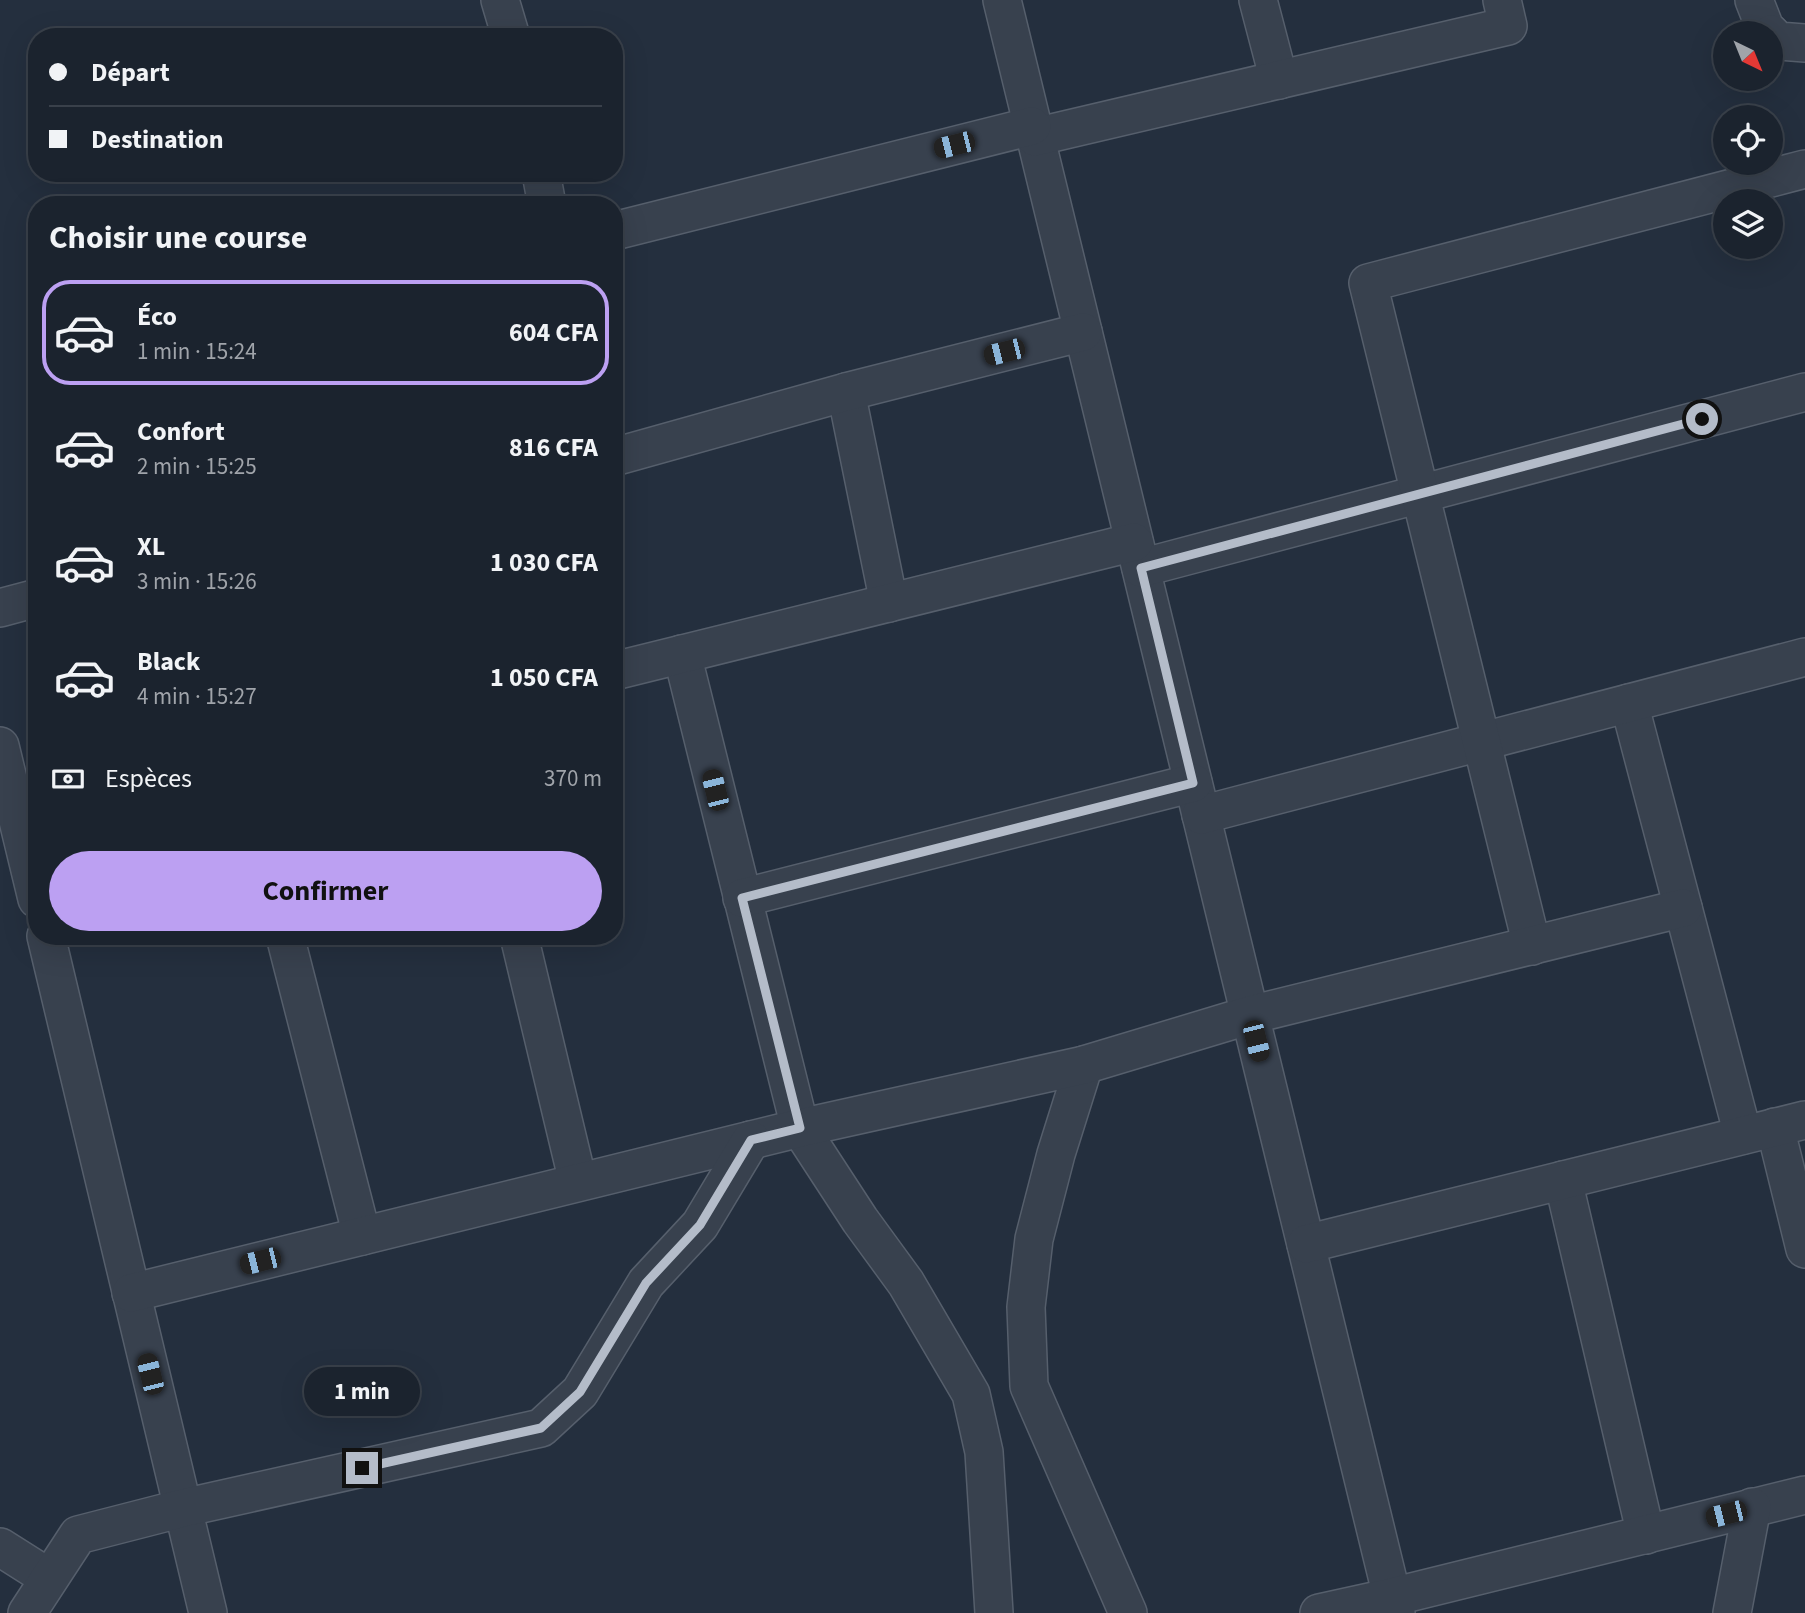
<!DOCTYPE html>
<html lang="fr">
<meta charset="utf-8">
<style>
:root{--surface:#1b232e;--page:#282f3a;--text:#f1f3f6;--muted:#a0a4aa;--line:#39404a;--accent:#bca0f2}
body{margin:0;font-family:"Source Sans 3",sans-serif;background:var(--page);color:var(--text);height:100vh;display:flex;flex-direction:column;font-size:26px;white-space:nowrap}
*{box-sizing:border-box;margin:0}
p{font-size:23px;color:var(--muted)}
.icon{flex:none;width:38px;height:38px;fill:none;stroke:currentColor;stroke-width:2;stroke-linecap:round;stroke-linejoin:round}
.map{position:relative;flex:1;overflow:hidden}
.side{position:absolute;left:28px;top:196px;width:595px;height:749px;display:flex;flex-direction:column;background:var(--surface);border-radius:28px;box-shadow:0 7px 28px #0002,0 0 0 2px var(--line)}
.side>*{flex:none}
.top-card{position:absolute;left:28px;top:28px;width:595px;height:154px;border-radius:28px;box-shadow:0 7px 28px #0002,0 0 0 2px var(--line);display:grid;align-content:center;height:154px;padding:0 21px;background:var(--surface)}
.needle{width:46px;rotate:137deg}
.buttons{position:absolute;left:1713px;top:21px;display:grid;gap:14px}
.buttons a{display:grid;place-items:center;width:70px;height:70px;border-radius:50%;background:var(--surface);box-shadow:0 7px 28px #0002,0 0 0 2px var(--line);font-size:35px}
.end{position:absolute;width:32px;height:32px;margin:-16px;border:9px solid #b4bcc9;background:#111;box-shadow:0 0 0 4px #111}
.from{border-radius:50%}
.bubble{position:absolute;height:49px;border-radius:24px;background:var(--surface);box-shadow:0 7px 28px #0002,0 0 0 2px var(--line);font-size:23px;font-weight:700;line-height:49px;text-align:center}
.car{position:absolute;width:21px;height:42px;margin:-21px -10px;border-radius:9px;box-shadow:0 0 5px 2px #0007;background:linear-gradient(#222 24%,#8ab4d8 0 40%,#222 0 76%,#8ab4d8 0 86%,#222 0)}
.top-card b{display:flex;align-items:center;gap:24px;height:66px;font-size:26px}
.top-card b+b{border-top:2px solid var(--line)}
.top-card i{width:18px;height:18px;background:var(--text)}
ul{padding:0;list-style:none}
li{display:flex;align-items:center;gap:21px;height:105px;margin:0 14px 10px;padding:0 7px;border:4px solid transparent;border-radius:28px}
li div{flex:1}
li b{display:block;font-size:26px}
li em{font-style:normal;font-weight:700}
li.selected{border-color:var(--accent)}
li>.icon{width:63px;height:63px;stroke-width:1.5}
h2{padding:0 21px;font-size:32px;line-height:84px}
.pay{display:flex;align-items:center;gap:18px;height:77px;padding:0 21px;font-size:26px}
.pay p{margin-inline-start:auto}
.button{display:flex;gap:14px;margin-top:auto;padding:14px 21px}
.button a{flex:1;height:80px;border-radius:42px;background:var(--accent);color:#111;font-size:28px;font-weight:700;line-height:80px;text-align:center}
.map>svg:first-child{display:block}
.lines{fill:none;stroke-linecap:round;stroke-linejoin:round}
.minor-casing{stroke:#565f6c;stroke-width:40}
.minor{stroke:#38414e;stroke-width:37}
.route{stroke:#b4bcc9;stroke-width:9}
</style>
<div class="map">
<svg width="1805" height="1613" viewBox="0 0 1805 1613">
<rect width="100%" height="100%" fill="#242f3e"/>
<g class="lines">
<defs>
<g id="minor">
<polyline points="500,0 511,37"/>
<polyline points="1002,0 1396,1613"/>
<polyline points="1258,0 1279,80"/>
<polyline points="1754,0 1765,28 1770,33"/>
<polyline points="1771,34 1778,41 1805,43"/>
<polyline points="1035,137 1508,26 1502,0"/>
<polyline points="541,173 547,205"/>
<polyline points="614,231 1032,126"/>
<polyline points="846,392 889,603"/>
<polyline points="614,457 846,392 1083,332"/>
<polyline points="1141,568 1805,392"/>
<polyline points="0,608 37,598"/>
<polyline points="682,654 800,1128 860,1220 906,1283 971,1394 984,1452 994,1613"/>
<polyline points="614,671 1134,542"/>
<polyline points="1629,703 1743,1135"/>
<polyline points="0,746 37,899"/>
<polyline points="1201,815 1805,657"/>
<polyline points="742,898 1193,783"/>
<polyline points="46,936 208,1613"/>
<polyline points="285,936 362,1236"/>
<polyline points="519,936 578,1182"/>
<polyline points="1532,946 1368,283 1805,169"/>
<polyline points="1084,1065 1056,1154 1034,1239 1026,1307 1029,1386 1128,1613"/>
<polyline points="1775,1127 1805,1249"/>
<polyline points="1563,1180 1646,1535"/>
<polyline points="1306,1244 1805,1120"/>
<polyline points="131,1293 800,1128 1084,1065 1250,1015 1683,908"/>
<polyline points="0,1547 49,1578"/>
<polyline points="27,1613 78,1535 183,1508 541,1428 580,1392 646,1283 700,1225 751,1140"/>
<polyline points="1319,1613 1392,1597 1805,1495"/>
<polyline points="1732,1613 1752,1507"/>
</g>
</defs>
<use href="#minor" class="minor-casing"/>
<use href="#minor" class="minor"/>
</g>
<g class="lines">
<polyline class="route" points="362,1468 541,1428 580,1392 646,1283 700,1225 751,1140 800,1128 742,898 1193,783 1141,568 1702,419"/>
</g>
</svg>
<div class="buttons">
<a><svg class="needle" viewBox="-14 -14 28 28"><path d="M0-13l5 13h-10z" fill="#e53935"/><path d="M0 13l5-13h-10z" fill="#a0a4aa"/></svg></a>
<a><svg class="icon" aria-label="locate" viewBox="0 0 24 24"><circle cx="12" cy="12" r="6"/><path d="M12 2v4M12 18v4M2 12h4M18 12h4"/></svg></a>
<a><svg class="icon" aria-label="layers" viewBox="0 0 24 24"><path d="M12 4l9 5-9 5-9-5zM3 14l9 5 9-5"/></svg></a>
</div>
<i class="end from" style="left:1702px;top:419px"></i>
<i class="end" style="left:362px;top:1468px"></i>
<div class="bubble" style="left:304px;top:1367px;width:116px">1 min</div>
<i class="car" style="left:954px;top:145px;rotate:256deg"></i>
<i class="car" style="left:1004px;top:352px;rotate:256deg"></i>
<i class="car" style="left:715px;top:790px;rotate:346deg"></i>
<i class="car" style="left:1256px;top:1041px;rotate:166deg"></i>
<i class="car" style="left:260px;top:1261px;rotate:256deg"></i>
<i class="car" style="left:150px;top:1374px;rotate:346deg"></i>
<i class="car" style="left:1726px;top:1514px;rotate:256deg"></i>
<div class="top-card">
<b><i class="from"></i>Départ</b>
<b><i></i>Destination</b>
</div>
<section class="side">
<h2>Choisir une course</h2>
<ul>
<li class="selected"><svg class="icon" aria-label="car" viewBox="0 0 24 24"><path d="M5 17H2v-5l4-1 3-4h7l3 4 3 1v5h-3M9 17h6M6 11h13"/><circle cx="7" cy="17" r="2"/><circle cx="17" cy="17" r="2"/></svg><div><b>Éco</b><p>1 min · 15:24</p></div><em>604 CFA</em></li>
<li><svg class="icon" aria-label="car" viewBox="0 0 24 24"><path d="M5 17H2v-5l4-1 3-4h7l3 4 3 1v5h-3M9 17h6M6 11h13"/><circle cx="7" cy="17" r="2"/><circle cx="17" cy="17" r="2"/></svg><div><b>Confort</b><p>2 min · 15:25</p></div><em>816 CFA</em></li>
<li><svg class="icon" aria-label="car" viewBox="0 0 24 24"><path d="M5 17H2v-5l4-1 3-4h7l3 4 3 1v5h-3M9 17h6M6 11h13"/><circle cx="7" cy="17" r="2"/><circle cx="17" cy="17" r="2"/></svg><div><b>XL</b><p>3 min · 15:26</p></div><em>1 030 CFA</em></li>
<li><svg class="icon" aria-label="car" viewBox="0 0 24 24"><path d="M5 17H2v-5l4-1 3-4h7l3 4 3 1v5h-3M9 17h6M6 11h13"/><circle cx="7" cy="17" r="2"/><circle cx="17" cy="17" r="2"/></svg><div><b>Black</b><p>4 min · 15:27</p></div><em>1 050 CFA</em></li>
</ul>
<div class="pay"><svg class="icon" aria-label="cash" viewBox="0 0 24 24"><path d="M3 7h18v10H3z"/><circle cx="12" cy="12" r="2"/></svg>Espèces<p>370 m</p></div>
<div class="button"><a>Confirmer</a></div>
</section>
</div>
